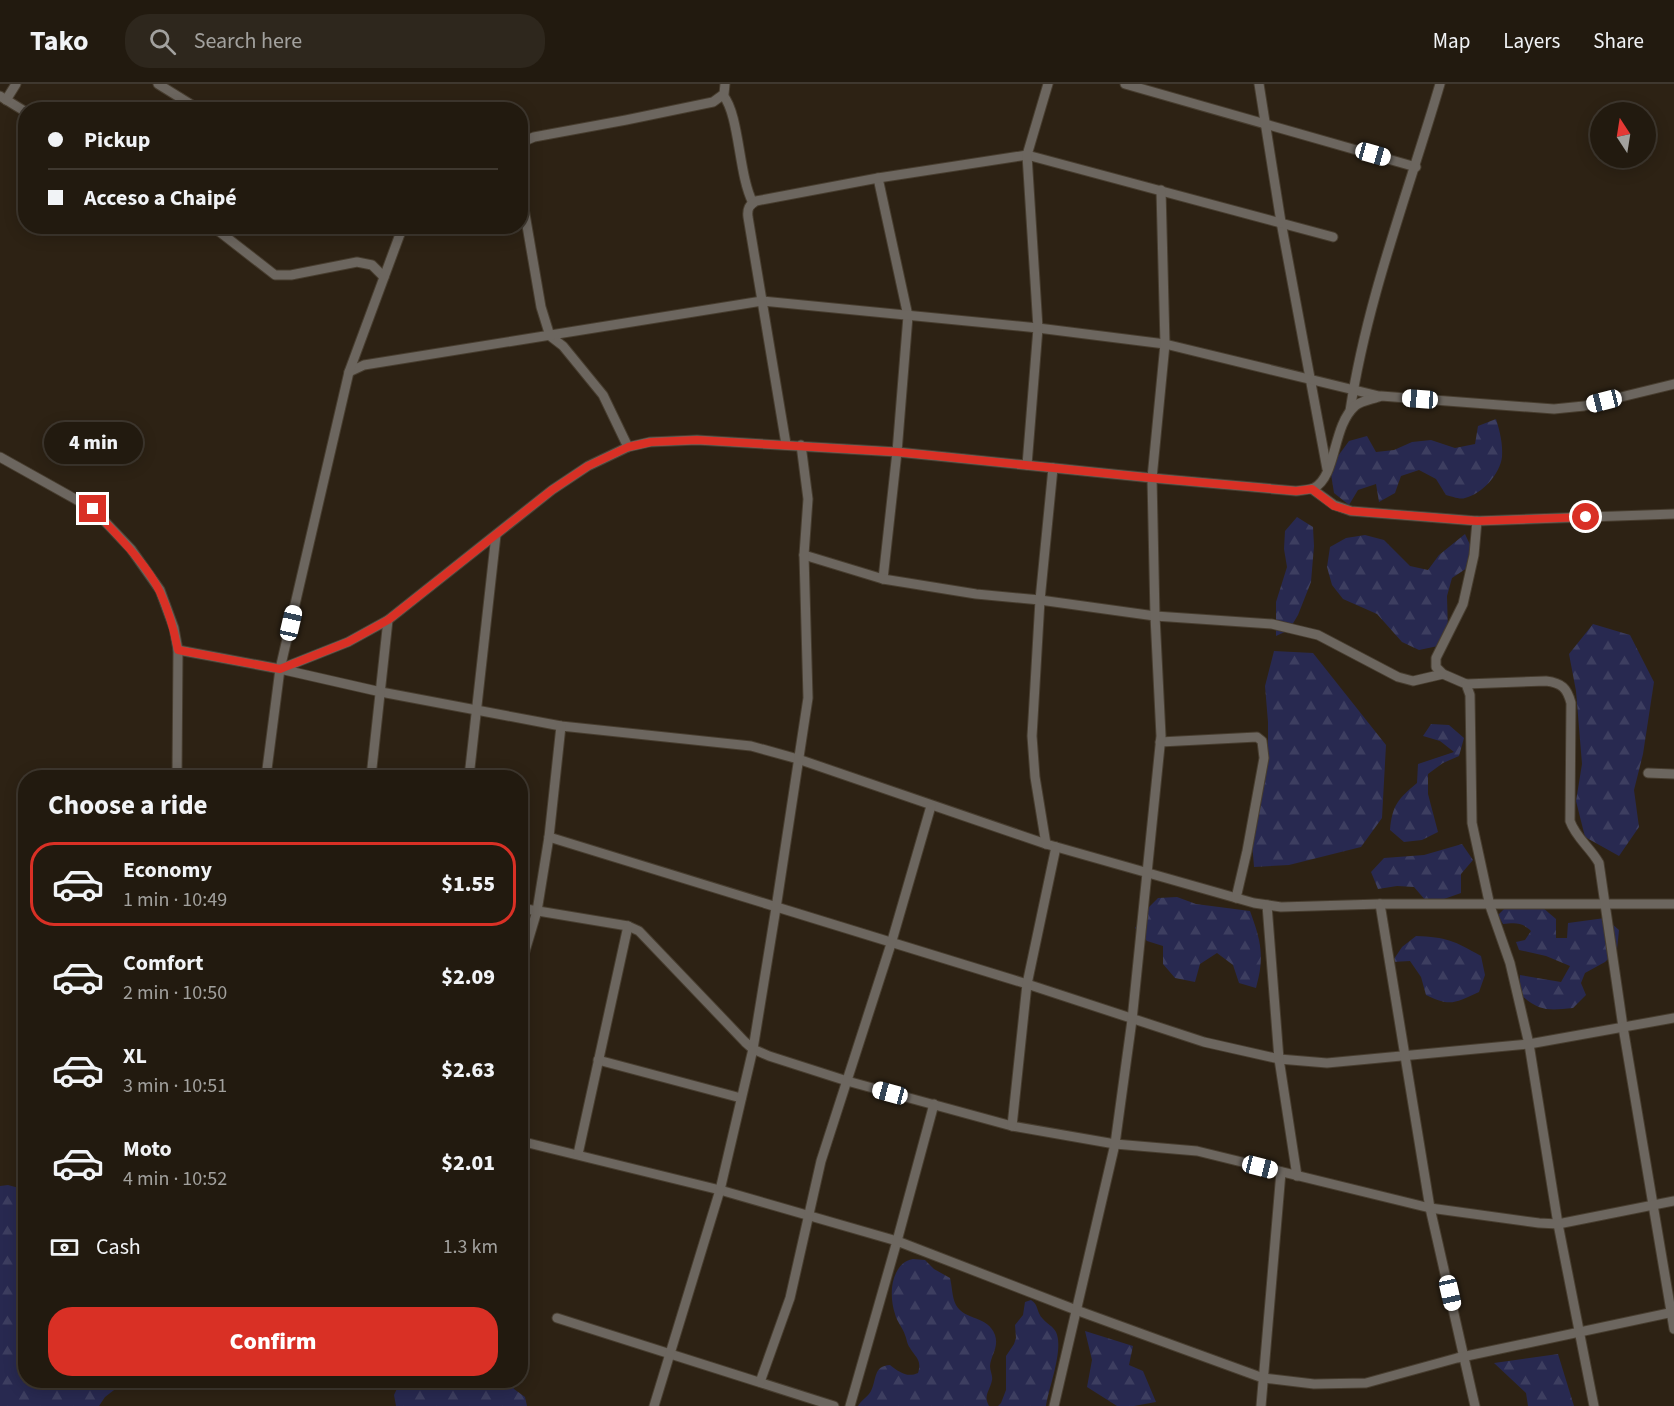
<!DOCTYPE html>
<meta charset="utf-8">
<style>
:root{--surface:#221a0f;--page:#2e271d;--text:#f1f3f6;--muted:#a2a19e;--line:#3f382f;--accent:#d93025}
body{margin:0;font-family:"Source Sans 3",sans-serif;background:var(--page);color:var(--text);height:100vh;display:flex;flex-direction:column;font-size:22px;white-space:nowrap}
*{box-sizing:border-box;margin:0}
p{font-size:20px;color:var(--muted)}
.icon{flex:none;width:33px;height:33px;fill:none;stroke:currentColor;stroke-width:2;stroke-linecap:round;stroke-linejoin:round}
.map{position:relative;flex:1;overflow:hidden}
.sheet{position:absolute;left:18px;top:686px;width:510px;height:618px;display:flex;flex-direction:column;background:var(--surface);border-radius:24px;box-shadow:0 3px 15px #0003,0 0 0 2px var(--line)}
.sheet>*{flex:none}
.guide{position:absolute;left:18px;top:18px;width:510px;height:132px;border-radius:24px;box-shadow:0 3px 15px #0003,0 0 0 2px var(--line);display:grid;align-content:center;height:132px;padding:0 30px;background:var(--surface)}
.needle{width:39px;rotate:348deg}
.tools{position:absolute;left:1590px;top:18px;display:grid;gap:12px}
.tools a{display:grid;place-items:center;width:66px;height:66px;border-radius:50%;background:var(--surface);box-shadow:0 3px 15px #0003,0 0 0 2px var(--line);font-size:30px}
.end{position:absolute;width:27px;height:27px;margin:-14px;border:8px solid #d93025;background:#fff;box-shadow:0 0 0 3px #fff}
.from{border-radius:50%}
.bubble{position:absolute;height:42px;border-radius:21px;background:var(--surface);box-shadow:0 3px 15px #0003,0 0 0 2px var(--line);font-size:20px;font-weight:800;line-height:42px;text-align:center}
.car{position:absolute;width:18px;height:36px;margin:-18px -9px;border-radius:8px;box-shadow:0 0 4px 2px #0007;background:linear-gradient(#fff 24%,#345 0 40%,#fff 0 76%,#345 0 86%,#fff 0)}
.guide b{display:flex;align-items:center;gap:21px;height:57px;font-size:22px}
.guide b+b{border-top:2px solid var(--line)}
.guide i{width:15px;height:15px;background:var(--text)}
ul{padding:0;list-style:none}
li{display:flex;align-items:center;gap:18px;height:84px;margin:0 12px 9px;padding:0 18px;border:3px solid transparent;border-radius:24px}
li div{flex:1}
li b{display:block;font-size:22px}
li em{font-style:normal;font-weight:800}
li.active{border-color:var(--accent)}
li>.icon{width:54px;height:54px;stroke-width:1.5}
h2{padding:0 30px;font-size:27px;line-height:72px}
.pay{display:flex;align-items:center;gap:15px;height:66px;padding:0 30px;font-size:22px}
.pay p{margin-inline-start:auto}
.action{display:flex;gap:12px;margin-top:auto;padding:12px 30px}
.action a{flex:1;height:69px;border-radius:24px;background:var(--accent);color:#fff;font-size:24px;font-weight:800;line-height:69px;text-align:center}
header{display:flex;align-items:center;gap:36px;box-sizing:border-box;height:84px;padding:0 30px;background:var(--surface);border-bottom:2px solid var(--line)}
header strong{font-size:28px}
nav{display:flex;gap:33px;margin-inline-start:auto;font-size:21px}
.search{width:420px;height:54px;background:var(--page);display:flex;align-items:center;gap:15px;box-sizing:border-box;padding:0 21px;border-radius:24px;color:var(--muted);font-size:22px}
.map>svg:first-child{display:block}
.forest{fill:url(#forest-firs)}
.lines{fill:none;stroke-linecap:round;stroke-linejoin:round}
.street-casing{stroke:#473d2f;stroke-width:11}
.street{stroke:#6c665f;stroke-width:9}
.route{stroke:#d93025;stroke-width:8}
</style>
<header>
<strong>Tako</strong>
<div class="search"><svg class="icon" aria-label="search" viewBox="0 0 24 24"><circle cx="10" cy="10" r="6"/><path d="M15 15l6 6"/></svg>Search here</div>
<nav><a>Map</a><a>Layers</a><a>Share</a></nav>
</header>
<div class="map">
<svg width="1674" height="1322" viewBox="0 0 1674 1322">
<defs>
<pattern id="forest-firs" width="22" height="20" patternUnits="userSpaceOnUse" patternTransform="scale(1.5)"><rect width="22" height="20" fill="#282950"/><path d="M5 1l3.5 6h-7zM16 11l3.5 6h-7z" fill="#3d3e60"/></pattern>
</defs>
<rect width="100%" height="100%" fill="#2d2214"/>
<g class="forest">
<path d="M1496 335C1500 348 1503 360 1502 373 1500 390 1482 410 1465 414 1460 416 1451 412 1446 411L1436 395 1419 386 1401 392 1395 409 1379 418 1376 400 1358 406 1349 421 1334 409 1331 390 1338 372 1349 357 1367 352 1376 368 1394 366 1412 358 1431 356 1455 364 1475 360 1478 342Z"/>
<polygon points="1297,433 1313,443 1314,462 1311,498 1298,531 1289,546 1276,552 1276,518 1287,483 1284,465 1285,447"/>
<polygon points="1465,450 1473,467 1467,484 1452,494 1447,512 1448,548 1438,562 1419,566 1402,558 1377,530 1343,515 1332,501 1327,483 1330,463 1346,454 1365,451 1384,456 1410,482 1428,486 1439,471"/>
<polygon points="1593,540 1630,551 1654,598 1643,670 1634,706 1639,743 1619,772 1585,753 1576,717 1582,680 1576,607 1569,570"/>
<polygon points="1274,567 1313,569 1386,661 1382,734 1361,763 1289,781 1254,783 1251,745 1268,674 1268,638 1265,602"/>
<path d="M1431 640 1449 641 1464 654 1459 672 1443 679 1428 690V710L1438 748 1422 756 1404 758 1390 746C1392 721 1399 714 1417 699L1418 680 1454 668 1440 657 1423 652Z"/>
<polygon points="1462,760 1473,776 1461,790 1461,809 1444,815 1426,817 1414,803 1397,802 1378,805 1371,788 1384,774 1424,771"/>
<path d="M1177 813 1196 820 1250 827C1261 857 1265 873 1256 904L1239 899 1233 881 1217 869 1200 880 1195 898 1175 894 1163 880V862L1147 857 1135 844 1145 827 1158 814Z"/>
<path d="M1542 823 1556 835V854H1567L1568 839 1605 834 1619 846 1617 866 1605 878 1585 889 1581 899 1586 911 1573 924C1547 927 1538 927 1519 909L1520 891 1561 898 1570 882 1546 872 1519 866 1516 858 1525 856 1531 847C1522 838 1515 839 1503 840L1498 831 1505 824Z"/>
<path d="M1416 852C1446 853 1455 857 1481 872L1485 891 1479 908C1455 919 1450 923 1426 911L1421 893 1410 877 1392 878 1402 863Z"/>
<polygon points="8,1101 19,1104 25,1102 26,1296 127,1296 105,1313 99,1322 0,1322 0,1102"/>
<path d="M913 1175 925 1176 934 1185 950 1194C952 1201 952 1214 956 1221 965 1237 988 1231 995 1251 999 1263 991 1271 990 1282 990 1287 993 1292 992 1296 990 1307 983 1311 989 1322H858C861 1316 868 1313 871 1307 877 1295 873 1282 890 1281 899 1288 907 1294 918 1289 922 1276 916 1274 910 1264 907 1260 907 1256 905 1251 903 1244 897 1238 895 1230 891 1218 890 1201 896 1189 900 1181 904 1177 913 1175Z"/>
<path d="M1031 1216C1039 1221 1036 1228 1043 1235 1047 1240 1053 1242 1056 1248 1064 1265 1049 1303 1046 1322H998L1001 1319 1006 1306V1272L1014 1260 1016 1254 1015 1241 1023 1231 1025 1218Z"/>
<polygon points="1085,1247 1133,1262 1129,1281 1143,1287 1156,1318 1134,1322 1117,1322 1087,1303 1092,1276"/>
<polygon points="1558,1270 1574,1322 1528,1322 1526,1309 1494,1279"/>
<polygon points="401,1296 510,1296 514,1305 525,1313 527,1322 396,1322 394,1311"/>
</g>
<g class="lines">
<defs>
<g id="street">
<polyline points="158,0 200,26"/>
<polyline points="1125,0 1416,83"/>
<polyline points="1259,0 1281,138 1327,385"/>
<path d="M723 11C740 32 738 90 753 119"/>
<polyline points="0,12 26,28"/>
<polyline points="6,16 16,0"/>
<polyline points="520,59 534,53 626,36 713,18 724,10 725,0"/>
<polyline points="878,94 908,232 897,368 883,495"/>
<polyline points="520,101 541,223 550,252 563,262 603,311 628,363"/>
<polyline points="212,142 275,191 291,191 357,178 372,181 384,193"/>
<polyline points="349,288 364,281 762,217 1038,244 1165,260 1379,312"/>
<path d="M1350 327C1367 215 1408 109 1440 0"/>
<path d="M786 360 748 133C747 125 749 121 756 117L878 94 1027 71 1333 153"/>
<polyline points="0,373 93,425 131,465 160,506 174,544 178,566 177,693"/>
<polyline points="1027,381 1038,244 1027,71 1048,0"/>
<polyline points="1312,405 1334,421 1351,427 1477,437 1674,430"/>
<polyline points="1477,437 1474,471 1463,520 1436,574 1436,583 1443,590 1466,600 1470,611 1472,739 1490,822 1510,879 1529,960 1558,1140 1594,1322"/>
<polyline points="804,471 883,495 976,510 1040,516 1155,532 1272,540 1318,551 1398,593 1413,597 1443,590"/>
<path d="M178 566 280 585 348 558 388 536 552 406 588 382 628 363 650 358 697 356 897 368 1152 394 1296 407C1302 406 1309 406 1314 404 1337 392 1332 342 1355 322 1360 317 1374 315 1381 312L1554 325 1584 322 1674 300"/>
<polyline points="280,585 381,608 561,642 751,662 798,675 1046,760 1254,819 1281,823 1380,820 1674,820"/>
<path d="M1466 600 1546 597C1562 599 1567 604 1571 619L1570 737C1576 754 1590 763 1599 779L1623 943 1674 1245"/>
<polyline points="1160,658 1257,653 1262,657 1264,674 1247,767 1236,814"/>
<polyline points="1648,689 1674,690"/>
<polyline points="266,693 280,585 349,288 403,142"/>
<polyline points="371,693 388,536"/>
<polyline points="469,693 496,451"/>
<polyline points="549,753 1027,900 1204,958 1279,975 1327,979 1529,960 1674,934"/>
<polyline points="1046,760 1035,693 1032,652 1040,516 1053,384"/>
<polyline points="1380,820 1430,1124 1475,1322"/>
<polyline points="1267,821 1279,975 1297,1092"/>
<polyline points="520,824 628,842 639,847 745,958 753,965 769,972 847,997 1012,1042 1115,1060 1197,1067 1430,1124 1539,1139 1558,1140 1674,1117"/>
<polyline points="520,884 537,827 549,753 561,642"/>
<polyline points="598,976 741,1014"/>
<polyline points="1012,1042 1027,900 1056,763"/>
<polyline points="520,1057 720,1106 897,1157 1076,1226 1263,1294 1314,1300 1366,1299 1457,1274 1674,1228"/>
<polyline points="578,1070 628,842"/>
<polyline points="557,1234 834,1322"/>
<polyline points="760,1298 790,1214 821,1077 891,860 931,722"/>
<polyline points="654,1322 720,1106 753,965 776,824 808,614 804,471 808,415 801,361"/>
<polyline points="850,1322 897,1157 934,1020"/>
<polyline points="1054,1322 1115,1060 1132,936 1161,652 1155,532 1152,394 1165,260 1161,106"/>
<polyline points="1261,1322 1281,1088"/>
</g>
</defs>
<use href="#street" class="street-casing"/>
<use href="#street" class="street"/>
</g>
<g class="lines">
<path class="route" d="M93 425C114 448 147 480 160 508 169 527 174 546 178 566L280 585 348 558 388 536 552 406 588 382 628 363 651 358 697 356 897 368 1152 394 1296 407 1312 405 1334 422 1351 427 1477 437 1586 433"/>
</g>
</svg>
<div class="tools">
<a><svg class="needle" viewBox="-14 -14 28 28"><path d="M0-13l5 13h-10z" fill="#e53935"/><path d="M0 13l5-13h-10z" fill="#a2a19e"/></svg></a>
</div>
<i class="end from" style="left:1586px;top:433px"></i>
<i class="end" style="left:93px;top:425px"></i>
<div class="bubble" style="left:44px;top:338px;width:99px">4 min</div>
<i class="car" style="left:1373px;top:70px;rotate:106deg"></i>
<i class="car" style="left:1420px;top:315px;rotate:274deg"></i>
<i class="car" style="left:1604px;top:317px;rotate:256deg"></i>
<i class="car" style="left:291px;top:539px;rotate:13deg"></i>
<i class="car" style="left:890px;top:1009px;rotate:285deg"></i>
<i class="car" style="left:1260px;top:1083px;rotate:104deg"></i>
<i class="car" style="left:1450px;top:1209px;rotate:167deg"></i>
<div class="guide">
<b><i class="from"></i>Pickup</b>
<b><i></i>Acceso a Chaipé</b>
</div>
<section class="sheet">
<h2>Choose a ride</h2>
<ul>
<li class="active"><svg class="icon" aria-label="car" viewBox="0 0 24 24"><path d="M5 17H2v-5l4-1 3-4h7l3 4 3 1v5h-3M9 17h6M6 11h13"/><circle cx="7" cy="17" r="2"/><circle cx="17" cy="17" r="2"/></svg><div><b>Economy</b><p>1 min · 10:49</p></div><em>$1.55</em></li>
<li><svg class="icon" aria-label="car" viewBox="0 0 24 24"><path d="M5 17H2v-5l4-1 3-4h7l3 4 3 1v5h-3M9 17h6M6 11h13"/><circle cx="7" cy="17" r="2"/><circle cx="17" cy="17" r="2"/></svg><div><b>Comfort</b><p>2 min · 10:50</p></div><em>$2.09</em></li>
<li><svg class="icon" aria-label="car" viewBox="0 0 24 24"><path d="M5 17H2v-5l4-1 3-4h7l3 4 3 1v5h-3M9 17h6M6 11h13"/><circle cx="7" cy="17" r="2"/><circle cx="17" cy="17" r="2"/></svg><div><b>XL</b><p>3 min · 10:51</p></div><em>$2.63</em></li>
<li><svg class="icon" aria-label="car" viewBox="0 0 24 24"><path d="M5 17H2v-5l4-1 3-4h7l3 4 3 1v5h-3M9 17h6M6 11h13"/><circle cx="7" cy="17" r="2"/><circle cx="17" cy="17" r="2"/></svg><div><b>Moto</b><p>4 min · 10:52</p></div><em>$2.01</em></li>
</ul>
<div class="pay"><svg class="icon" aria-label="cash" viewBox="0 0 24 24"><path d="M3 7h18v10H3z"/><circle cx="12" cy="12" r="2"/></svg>Cash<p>1.3 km</p></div>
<div class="action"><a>Confirm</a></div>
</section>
</div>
